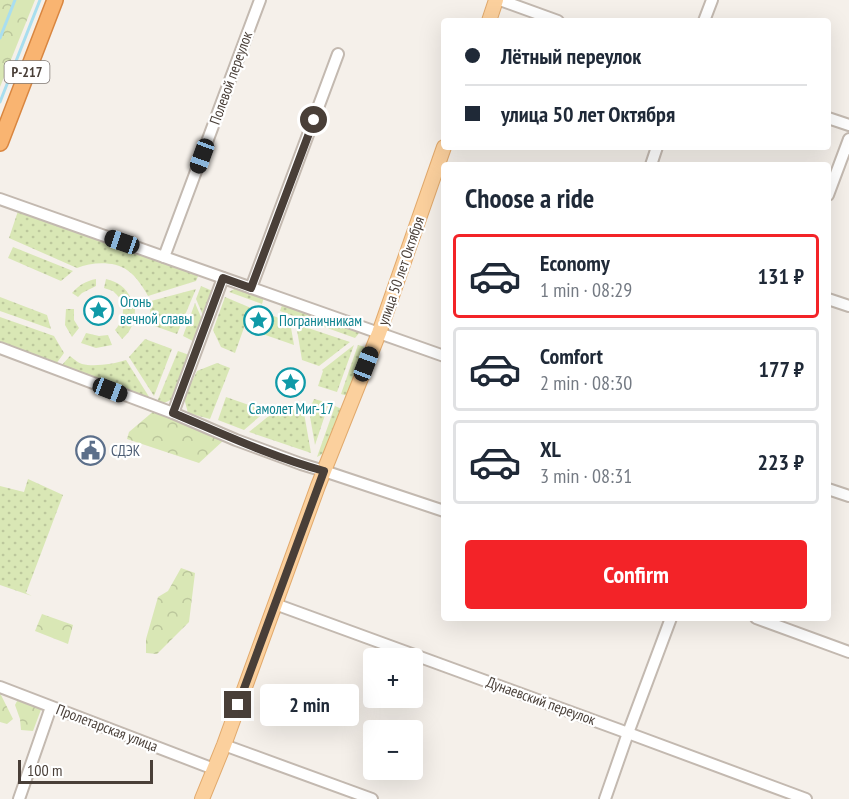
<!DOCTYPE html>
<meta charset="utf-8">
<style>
:root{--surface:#fff;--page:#f6f6f7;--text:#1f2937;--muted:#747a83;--line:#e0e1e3;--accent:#f32328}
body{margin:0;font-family:"PT Sans Narrow",sans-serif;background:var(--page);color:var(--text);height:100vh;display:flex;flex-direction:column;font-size:22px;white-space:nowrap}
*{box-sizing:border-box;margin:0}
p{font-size:20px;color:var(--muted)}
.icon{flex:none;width:33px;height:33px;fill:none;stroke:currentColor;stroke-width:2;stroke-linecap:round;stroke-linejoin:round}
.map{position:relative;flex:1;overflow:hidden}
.panel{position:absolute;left:441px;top:162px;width:390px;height:459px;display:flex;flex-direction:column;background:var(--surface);border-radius:6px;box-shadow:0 6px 24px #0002}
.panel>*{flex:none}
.top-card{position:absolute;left:441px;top:18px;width:390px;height:132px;border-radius:6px;box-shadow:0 6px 24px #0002;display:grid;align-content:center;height:132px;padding:0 24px;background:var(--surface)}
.fabs{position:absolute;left:363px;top:648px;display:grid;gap:12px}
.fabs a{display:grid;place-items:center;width:60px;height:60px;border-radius:6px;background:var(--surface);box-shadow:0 6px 24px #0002;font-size:30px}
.scale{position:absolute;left:18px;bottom:15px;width:135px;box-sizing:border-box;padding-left:6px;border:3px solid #493f38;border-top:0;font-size:16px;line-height:21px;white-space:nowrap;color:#493f38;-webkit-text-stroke:4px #fff;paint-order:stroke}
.end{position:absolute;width:27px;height:27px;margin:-14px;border:8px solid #493f38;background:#fff;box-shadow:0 0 0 3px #fff}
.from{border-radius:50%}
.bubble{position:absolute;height:42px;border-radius:6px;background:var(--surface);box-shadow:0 6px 24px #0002;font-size:20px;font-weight:600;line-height:42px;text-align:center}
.car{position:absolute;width:18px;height:36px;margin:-18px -9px;border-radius:8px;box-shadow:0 0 4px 2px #0007;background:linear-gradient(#222 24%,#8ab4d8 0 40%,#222 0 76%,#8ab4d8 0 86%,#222 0)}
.top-card b{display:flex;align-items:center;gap:21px;height:57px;font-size:22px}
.top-card b+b{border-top:2px solid var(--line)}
.top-card i{width:15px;height:15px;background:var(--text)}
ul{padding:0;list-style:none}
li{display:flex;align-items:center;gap:18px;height:84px;margin:0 12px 9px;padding:0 12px;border:3px solid var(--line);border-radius:6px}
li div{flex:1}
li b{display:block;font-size:22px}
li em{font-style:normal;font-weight:600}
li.selected{border-color:var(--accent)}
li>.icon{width:54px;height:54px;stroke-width:1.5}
h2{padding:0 24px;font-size:27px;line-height:72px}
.primary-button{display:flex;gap:12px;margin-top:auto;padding:12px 24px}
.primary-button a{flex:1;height:69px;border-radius:6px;background:var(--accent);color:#fff;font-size:24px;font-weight:600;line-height:69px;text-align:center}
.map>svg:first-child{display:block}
.grass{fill:url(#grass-dots)}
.forest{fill:url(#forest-crowns)}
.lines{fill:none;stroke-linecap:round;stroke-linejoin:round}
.stream{stroke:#a9deef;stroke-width:3}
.minor-casing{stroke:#c3b9b0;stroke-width:14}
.major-casing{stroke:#e1a96c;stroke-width:16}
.highway-casing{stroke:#d98640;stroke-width:18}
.minor{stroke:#fff;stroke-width:10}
.major{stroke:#fbd09d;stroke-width:14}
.highway{stroke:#f9b471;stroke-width:15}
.route{stroke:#493f38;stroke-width:8}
.labels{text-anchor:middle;stroke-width:4.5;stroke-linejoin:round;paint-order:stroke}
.shield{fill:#fff;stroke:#807974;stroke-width:1.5}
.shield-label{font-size:14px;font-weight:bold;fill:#493f38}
.street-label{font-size:15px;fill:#493f38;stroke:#fff}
.culture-label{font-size:15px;fill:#0d838f;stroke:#fff;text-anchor:start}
.service-label{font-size:15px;fill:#4e5e75;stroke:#fff;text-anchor:start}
</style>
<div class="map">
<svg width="849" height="799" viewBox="0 0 849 799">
<defs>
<pattern id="grass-dots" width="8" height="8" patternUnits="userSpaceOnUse" patternTransform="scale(1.5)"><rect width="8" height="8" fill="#d9e7b5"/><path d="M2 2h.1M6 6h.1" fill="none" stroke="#bcc79c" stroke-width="1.8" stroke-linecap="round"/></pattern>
<pattern id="forest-crowns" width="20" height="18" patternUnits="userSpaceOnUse" patternTransform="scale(1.5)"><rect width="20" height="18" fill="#d9e7b5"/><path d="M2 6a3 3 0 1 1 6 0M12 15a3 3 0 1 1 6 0" fill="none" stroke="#bcc79c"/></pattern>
</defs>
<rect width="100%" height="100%" fill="#f5f0ea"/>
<g class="grass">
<path d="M18 211 199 274 196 281 148 296C143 287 136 276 127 270 114 261 92 262 77 268L9 238Z"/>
<polygon points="13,247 73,271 61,281 8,258"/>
<path d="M96 279V286L82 293 78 297 72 293C79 285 86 281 96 279Z"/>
<path d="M106 279C118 282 126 287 131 299L122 300 113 291 104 288Z"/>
<polygon points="201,286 215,292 205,320 196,299"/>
<polygon points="236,288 244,289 264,297 262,304 229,292"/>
<polygon points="196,289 177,334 149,324 151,301"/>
<polygon points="0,297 47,315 51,329 0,311"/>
<polygon points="225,297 251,308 235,353 221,347 213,330"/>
<polygon points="195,303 204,324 197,343 183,336"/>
<polygon points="282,305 360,332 355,338 280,311"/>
<path d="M135 307C135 320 132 331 122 339L115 330C121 323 123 318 123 309Z"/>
<polygon points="66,309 74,309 74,320 79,328 72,337 65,325"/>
<polygon points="257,310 290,322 294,345 251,330"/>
<polygon points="0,317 54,336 64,353 56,364 0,342"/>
<polygon points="296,324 350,342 319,366 302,360"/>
<polygon points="86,333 99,336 108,335 112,345 96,348 81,343"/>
<polygon points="145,339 172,349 154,396 129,357"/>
<polygon points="354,345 337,392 318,386 323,371 322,370"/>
<polygon points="358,345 365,347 348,396 341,394"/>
<polygon points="178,351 192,356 177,397 164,403 157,402"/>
<path d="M70 356C74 359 78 363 82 364 94 367 114 364 126 360L151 400 61 366Z"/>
<polygon points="217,363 230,368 210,419 188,413 184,398 197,371"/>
<polygon points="226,397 266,411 244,430 218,420"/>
<polygon points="314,399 329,403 315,445 309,411"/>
<polygon points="281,406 304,413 311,453 249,432"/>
<path d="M335 406 344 410C338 425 334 450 317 457Z"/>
<polygon points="28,479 63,495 26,593 32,596 0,585 0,486 24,492"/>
</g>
<g class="forest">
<polygon points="0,0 35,0 0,87"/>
<polygon points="155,410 224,440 199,463 127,439 129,432"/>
<polygon points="181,568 195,573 189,622 157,654 146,653 146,639 158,597 168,591"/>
<polygon points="42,614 73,625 68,644 35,631"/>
<polygon points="0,693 13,719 7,724 0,722"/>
<polygon points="18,699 42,707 33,731 21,730 20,719 15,705"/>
</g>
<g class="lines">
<g class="stream">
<polyline points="0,38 15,0"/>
<polyline points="0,102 40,0"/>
</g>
<defs>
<g id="minor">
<polyline points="500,0 558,21"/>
<polyline points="704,21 712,0"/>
<polyline points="828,118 849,125"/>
<polyline points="651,165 657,147"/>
<polyline points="828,195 849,139"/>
<polyline points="0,199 444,356"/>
<polyline points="164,257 260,0"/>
<polyline points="251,288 338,54"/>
<polyline points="828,299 849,306"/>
<polyline points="0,348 173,413 236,440 301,464 324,471 444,511"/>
<polyline points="173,413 223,278"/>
<polyline points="828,489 849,496"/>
<polyline points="275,604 628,733 806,799"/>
<polyline points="756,618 849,652"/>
<polyline points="0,687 214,769"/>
<polyline points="224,745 372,799"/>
<polyline points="19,799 51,707"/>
<polyline points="605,799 628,733 671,618"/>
</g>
<g id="major">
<polyline points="489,21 496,0"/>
<polyline points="202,799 224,745 318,486 379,333 444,147"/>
</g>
<polyline id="highway" points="0,143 55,0"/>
</defs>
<use href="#minor" class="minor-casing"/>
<use href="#major" class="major-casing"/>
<use href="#highway" class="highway-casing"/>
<use href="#minor" class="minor"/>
<use href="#major" class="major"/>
<use href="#highway" class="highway"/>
</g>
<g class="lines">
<path class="route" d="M238 705 324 471C272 457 223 434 173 413L223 278 251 288 314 120"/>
</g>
<defs>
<symbol id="sight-ring" viewBox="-11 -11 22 22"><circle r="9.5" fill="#fff" stroke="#0f9aa8" stroke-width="1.5"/><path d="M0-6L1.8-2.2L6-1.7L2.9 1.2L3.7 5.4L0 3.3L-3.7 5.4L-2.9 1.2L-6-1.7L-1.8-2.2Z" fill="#0f9aa8"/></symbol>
<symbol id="civic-ring" viewBox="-11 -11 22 22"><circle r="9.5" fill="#fff" stroke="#5c6f8a" stroke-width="1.5"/><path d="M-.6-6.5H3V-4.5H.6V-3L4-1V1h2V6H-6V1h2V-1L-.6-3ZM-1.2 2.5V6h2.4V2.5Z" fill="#5c6f8a"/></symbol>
</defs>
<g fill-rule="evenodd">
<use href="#sight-ring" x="82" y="294" width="33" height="33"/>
<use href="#sight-ring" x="242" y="304" width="33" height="33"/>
<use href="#sight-ring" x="274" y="366" width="33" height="33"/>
<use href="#civic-ring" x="74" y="434" width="33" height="33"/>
</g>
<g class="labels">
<rect class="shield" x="4.5" y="61" width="45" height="22" rx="4.5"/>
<g class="shield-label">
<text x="27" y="77">Р-217</text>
</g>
<g class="street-label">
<text transform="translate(231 78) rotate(-70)" y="5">Полевой переулок</text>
<text transform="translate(401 271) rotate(-71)" y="5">улица 50 лет Октября</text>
<text transform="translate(541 701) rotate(20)" y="5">Дунаевский переулок</text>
<text transform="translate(107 728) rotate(21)" y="5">Пролетарская улица</text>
</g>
<g class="culture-label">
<text x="120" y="307">Огонь<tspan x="120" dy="17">вечной славы</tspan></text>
<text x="279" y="326">Пограничникам</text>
<text x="291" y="414" text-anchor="middle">Самолет Миг-17</text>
</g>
<g class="service-label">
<text x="111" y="456">СДЭК</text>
</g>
</g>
</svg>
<div class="fabs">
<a>+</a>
<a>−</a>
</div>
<div class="scale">100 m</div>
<i class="end from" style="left:314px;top:120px"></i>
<i class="end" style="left:238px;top:705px"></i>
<div class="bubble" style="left:260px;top:684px;width:99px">2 min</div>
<i class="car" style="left:202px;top:156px;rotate:200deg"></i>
<i class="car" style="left:122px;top:242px;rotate:289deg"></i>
<i class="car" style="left:366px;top:364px;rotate:21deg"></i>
<i class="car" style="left:110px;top:390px;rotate:111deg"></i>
<div class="top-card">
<b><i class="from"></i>Лётный переулок</b>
<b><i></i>улица 50 лет Октября</b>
</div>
<section class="panel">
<h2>Choose a ride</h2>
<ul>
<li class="selected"><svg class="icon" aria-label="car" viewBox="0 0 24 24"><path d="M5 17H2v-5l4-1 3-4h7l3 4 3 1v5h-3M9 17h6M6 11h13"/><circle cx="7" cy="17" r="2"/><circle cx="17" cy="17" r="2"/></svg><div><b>Economy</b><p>1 min · 08:29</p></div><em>131 ₽</em></li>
<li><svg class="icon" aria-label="car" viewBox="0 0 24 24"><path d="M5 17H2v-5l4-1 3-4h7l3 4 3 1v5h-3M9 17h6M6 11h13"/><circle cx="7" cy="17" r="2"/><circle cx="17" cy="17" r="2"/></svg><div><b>Comfort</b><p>2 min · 08:30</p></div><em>177 ₽</em></li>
<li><svg class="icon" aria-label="car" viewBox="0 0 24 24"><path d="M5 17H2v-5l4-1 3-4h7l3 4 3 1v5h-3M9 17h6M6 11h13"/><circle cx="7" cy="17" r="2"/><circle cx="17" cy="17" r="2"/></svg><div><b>XL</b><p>3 min · 08:31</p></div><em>223 ₽</em></li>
</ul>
<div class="primary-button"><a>Confirm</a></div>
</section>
</div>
